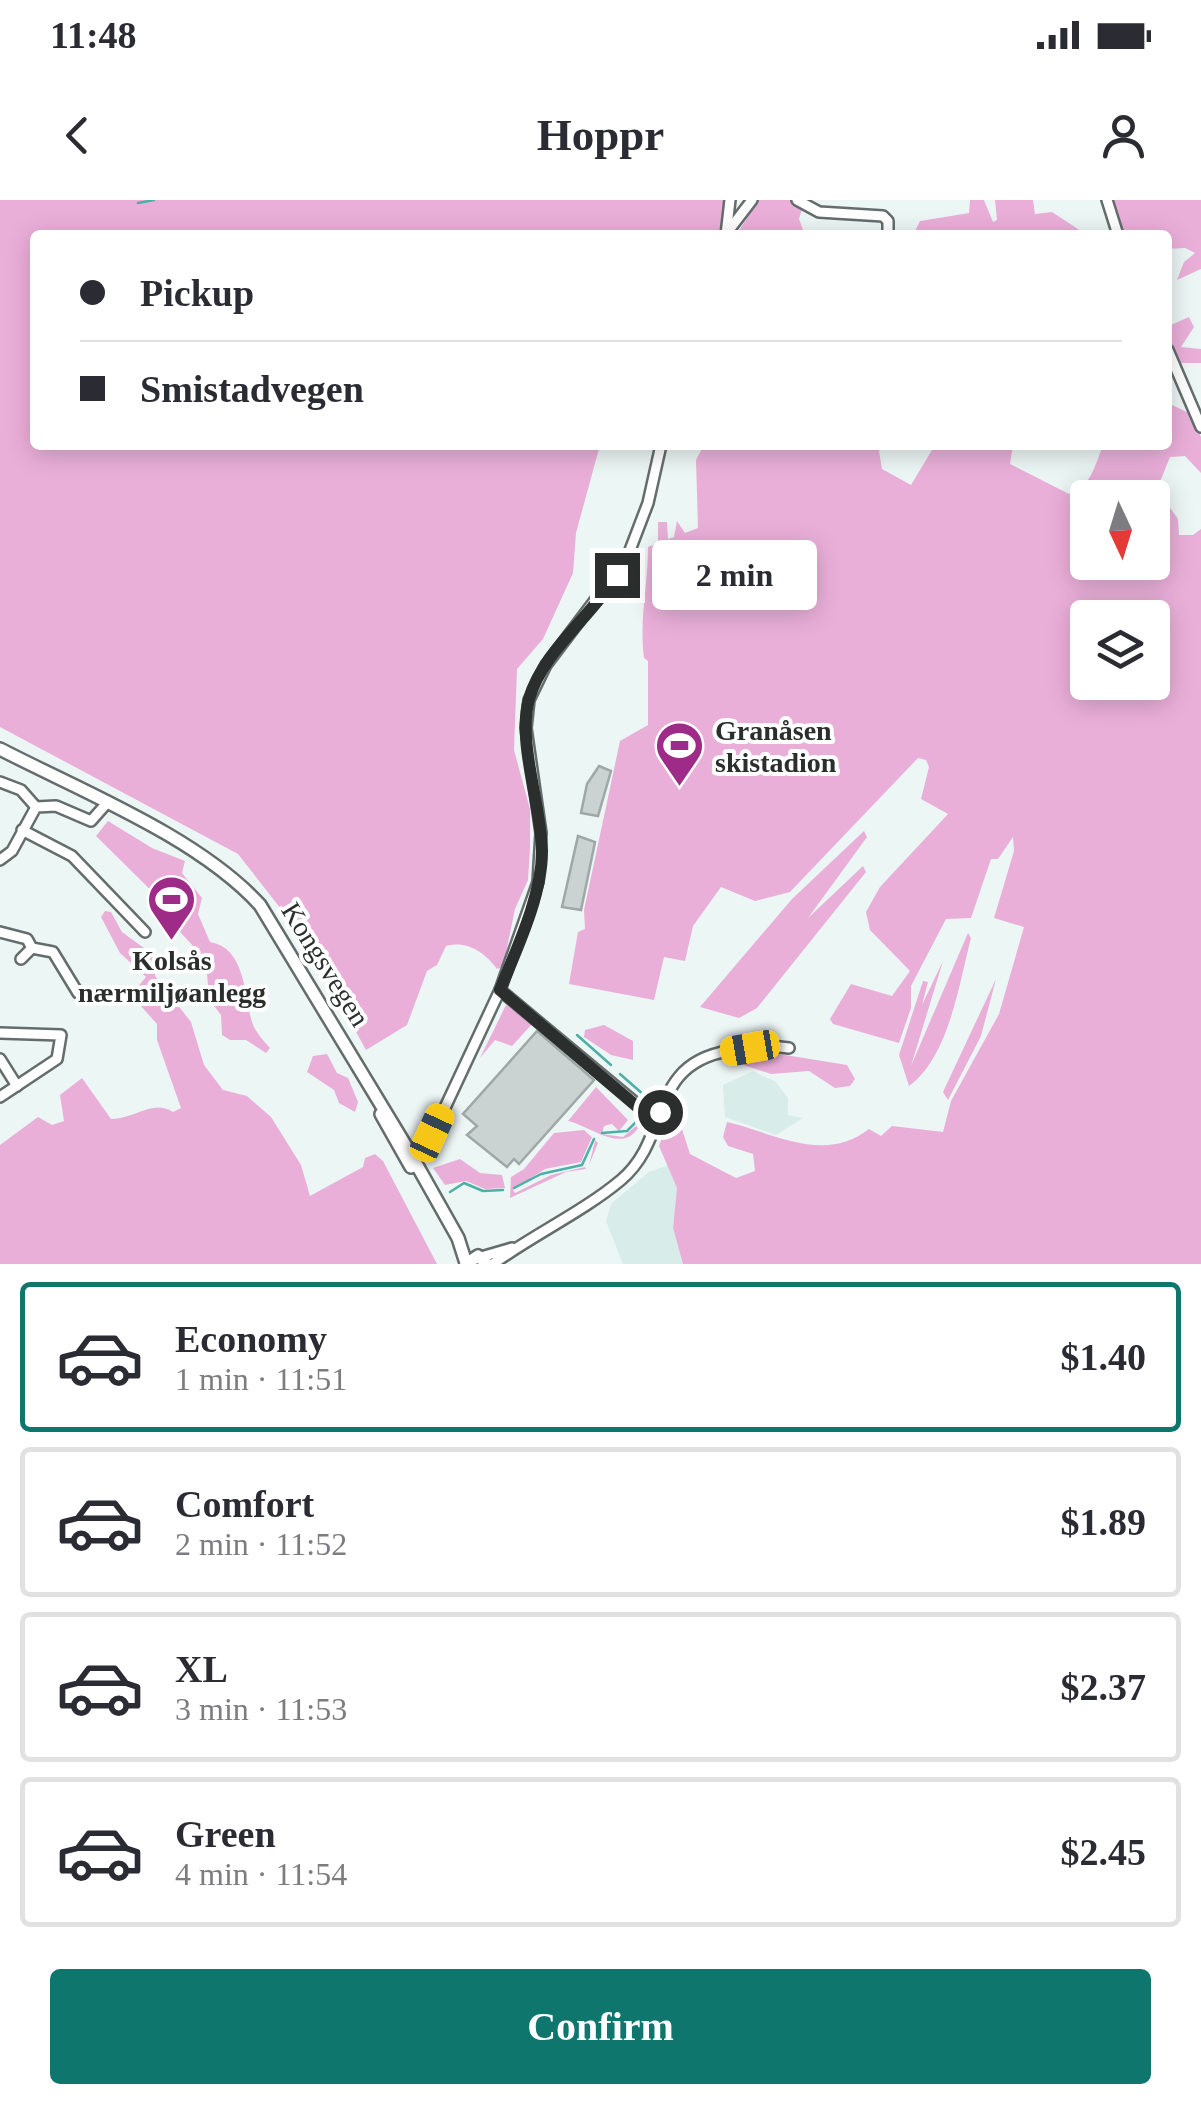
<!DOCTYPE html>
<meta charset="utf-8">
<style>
:root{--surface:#fff;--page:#f2f2f3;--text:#2b2b33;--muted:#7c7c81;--line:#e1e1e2;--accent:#0f766e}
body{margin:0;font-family:"Times New Roman",serif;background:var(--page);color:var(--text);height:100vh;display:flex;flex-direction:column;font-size:38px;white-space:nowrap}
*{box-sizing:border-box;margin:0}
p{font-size:32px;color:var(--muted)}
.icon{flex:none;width:55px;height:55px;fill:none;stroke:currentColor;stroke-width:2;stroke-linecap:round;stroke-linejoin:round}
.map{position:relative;height:1064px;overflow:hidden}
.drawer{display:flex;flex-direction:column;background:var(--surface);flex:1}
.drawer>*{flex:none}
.hud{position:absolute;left:30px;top:30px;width:1142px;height:220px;border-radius:10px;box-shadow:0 5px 25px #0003;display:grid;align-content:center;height:220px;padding:0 50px;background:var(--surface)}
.needle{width:65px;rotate:176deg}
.controls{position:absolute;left:1070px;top:280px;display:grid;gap:20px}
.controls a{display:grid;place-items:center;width:100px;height:100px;border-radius:10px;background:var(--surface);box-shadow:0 5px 25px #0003;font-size:50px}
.end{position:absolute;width:45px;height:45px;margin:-22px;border:12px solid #2a2e2d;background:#fff;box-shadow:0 0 0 5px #fff}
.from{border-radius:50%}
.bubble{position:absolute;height:70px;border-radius:10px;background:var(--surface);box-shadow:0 5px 25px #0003;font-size:32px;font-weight:600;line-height:70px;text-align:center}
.car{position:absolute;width:30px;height:60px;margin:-30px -15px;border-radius:12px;box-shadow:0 0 8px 2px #0007;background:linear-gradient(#f5c518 24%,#345 0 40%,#f5c518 0 76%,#345 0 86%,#f5c518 0)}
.hud b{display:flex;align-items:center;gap:35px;height:95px;font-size:38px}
.hud b+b{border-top:2px solid var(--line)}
.hud i{width:25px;height:25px;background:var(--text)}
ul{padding:18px 0 0;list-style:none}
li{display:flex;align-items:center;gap:30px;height:150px;margin:0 20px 15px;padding:0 30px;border:5px solid var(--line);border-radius:10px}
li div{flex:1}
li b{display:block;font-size:38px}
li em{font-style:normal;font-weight:600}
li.active{border-color:var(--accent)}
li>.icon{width:90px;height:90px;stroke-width:1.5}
.button{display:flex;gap:20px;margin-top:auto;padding:20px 50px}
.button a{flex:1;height:115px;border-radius:10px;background:var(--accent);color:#fff;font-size:40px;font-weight:600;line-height:115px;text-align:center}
.status{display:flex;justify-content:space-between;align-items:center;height:70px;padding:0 50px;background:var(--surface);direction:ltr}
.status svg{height:28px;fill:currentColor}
header{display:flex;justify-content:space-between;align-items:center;height:130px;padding:0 50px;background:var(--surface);font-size:45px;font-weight:600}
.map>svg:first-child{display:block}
.built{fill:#d8ece9}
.green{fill:#eaafd9;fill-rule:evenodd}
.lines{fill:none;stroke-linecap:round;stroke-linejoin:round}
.stream{stroke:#4cb0a6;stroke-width:2.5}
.building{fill:#cad3d2;stroke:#9ea8a6;stroke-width:2.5}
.minor-casing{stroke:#646d6c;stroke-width:14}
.major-casing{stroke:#646d6c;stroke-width:16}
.minor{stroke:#fff;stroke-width:9}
.major{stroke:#fff;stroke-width:11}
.route{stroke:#2a2e2d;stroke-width:12}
.labels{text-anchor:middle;stroke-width:8;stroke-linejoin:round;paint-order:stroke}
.poi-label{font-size:28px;font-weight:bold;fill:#2a2e2d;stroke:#fff;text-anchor:start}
.street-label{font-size:28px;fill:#2a2e2d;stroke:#fff}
</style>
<div class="status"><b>11:48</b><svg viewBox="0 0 49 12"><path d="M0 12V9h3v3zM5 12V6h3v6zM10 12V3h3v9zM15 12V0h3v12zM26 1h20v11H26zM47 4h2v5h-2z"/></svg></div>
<header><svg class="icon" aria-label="back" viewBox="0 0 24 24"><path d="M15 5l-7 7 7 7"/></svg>Hoppr<svg class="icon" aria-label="person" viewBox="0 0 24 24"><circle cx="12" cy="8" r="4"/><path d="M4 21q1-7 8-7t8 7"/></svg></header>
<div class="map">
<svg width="1201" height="1064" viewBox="0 0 1201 1064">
<rect width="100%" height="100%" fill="#ecf6f5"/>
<g class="built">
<polygon points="753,871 776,882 788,898 788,915 803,918 776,935 725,917 723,885"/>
<polygon points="669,965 677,988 673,1028 683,1064 623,1064 606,1021 611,1004 649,972"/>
</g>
<g class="green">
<path d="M0 0H725L721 35H35V245H600L576 333 573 373 543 439 517 469 514 550 530 609V648L528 680 515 709 503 767 497 769C485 752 466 740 446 746L437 765 427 771 407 825 366 850 306 741 238 654 0 527Z"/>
<polygon points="759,0 794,0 802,9 799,19 805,35 736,35"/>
<polygon points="970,0 984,0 993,22 997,20 995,0 1033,0 1035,14 1052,12 1087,35 913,35 920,21 969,13"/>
<polygon points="1110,0 1201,0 1201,69 1177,80 1184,62 1195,53 1185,48 1168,49 1168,35 1122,35"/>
<polygon points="1189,117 1194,127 1181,147 1201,149 1201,163 1179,163 1168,143 1171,125"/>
<path d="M1168 203 1191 214 1201 237V273L1185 256 1170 257 1157 289 1178 319 1179 335H1193L1201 329V1064H683L673 1028 677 988 659 946 669 916 680 923 690 954 736 978 755 971 753 954 728 946 723 937 727 922C774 933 825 964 869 929L881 936 892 926 943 932 951 901 999 814 1024 727 994 718 1014 651 1013 637 998 659H991L971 718 946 719 911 786V808L899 843 833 824 830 819 851 784 892 796 910 771 870 730 866 712 880 687 948 614 921 599 929 567 926 560 918 558 790 692 755 701 721 687 693 726 685 761 664 757 654 800 569 784 578 732 585 729 584 710 620 541 648 525V461L644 458C639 419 648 386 648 347L658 343V322H667L668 339 674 337 677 321 685 333 698 328 696 260 704 245H878L882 269 911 285 935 245H1013L1010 264 1069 294C1090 289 1096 263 1103 245H1168ZM1088 298H1152V362H1088ZM1088 418H1152V482H1088Z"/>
<path d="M108 621 152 648 185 661 182 673 202 698 198 714 210 742C246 748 244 796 252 822 255 832 263 840 270 848L266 853 246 840H230L222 835 221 815 209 799 206 760 169 720 173 712 96 636Z"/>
<polygon points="864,631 867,637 808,718 863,666 866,672 757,808 739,818 700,807 792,699"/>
<path d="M105 711 111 712 122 732 159 759 155 776 191 822 204 865 223 890 247 896 271 917 301 965 310 996 363 967 365 958 375 954 383 961 437 1064H0V945L38 917 52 925 64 921 60 895 82 878 111 919C136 919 152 899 173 912L181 908 157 840V824L131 795 146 777 120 753 101 717Z"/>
<path d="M968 733 971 738C959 784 949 857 909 886L899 855 923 781 928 782 922 805 943 761 911 866Z"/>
<polygon points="996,779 981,836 948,900 943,892"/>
<polygon points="506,805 534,822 512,846 495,840 480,858"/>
<polygon points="604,825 633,841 633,860 611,855 584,837 585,830"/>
<polygon points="761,851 847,865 855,879 850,886 835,888 809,871 771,874 722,858"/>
<polygon points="327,854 337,873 348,878 358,902 355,912 339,903 334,890 307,872 313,856"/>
<path d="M596 887 628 920 619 931 612 924 604 926 602 934 623 937 642 921C626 958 593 927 568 921Z"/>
<polygon points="584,930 598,943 589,965 595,941 592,937 581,962 545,969 513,990 515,993 551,975 585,967 586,969 566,972 510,998 511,977 524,969 554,933"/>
<polygon points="460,959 480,973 502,975 505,988 485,989 466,981 445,985 433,968"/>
</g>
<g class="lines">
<g class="stream">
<polyline points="138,3 154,0"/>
<polyline points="577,835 611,865"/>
<polyline points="728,845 750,842"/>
<polyline points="620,874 644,895"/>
<polyline points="602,933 627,931 639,919"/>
<polyline points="514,988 541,974 582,965 594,939"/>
<polyline points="450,992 464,983 483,991 503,990"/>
</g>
</g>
<g class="building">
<polygon points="599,566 611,571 598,616 581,613 587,584"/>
<polygon points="578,636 595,642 581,710 562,707"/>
<polygon points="537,831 594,880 519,964 514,959 507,967 467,935 477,926 463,914"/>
</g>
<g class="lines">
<defs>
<g id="minor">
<polyline points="797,0 819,12 883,16 888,21 888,35"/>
<polyline points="1107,0 1118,35"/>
<polyline points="726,34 752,0"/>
<polyline points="726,35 730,0"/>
<polyline points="1168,150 1201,227"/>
<polyline points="0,582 21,590 36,607"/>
<polyline points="22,630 72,656 145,732"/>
<polyline points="0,660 12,651 36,607 56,606 91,621 107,603"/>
<polyline points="0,732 27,739 32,748 53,752 78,793"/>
<polyline points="21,759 32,748"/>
<polyline points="500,790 656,920"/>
<polyline points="0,833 61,835 57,859 0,897"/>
<polyline points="0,859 17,886"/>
<polyline points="410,964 427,946 500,790 538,682 541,633 526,528 529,500 546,465 627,358 648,303 661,245"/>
<polyline points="481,1057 512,1048"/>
<path d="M493 1064C533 1035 584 1011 621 980 672 937 647 865 728 851 749 848 768 845 789 848"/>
</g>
<g id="major">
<path d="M0 549C81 591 198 637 260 705L409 951 458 1038 466 1063"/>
<polyline points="381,914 411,967"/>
<polyline points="466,1064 478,1056 487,1064"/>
</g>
</defs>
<use href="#minor" class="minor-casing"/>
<use href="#major" class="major-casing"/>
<use href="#minor" class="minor"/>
<use href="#major" class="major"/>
</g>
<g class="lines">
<path class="route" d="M617 375C591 417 543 451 529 499 517 541 541 605 542 651 542 696 517 748 500 790L641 910 656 920 660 912"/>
</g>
<defs>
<symbol id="stadium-pin" viewBox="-11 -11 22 30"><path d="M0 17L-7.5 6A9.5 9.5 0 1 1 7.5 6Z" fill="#9e2b87" stroke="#fff"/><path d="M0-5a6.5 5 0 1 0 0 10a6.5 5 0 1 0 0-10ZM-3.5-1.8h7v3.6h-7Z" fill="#fff"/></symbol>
</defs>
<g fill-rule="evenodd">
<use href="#stadium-pin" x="652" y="518" width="55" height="75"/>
<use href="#stadium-pin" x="144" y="672" width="55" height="75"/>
</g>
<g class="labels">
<g class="poi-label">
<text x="715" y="540">Granåsen<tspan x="715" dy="32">skistadion</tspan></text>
<text x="172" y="770" text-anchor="middle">Kolsås<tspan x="172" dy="32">nærmiljøanlegg</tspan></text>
</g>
<g class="street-label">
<text transform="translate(326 764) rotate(58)" y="10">Kongsvegen</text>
</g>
</g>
</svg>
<div class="controls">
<a><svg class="needle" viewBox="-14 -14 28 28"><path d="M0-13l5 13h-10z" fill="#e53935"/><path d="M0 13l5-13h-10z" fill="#7c7c81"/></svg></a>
<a><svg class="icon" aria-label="layers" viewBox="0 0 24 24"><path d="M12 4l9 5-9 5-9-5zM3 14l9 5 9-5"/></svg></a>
</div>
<i class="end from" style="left:660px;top:912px"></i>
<i class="end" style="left:617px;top:375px"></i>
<div class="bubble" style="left:652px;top:340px;width:165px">2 min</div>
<i class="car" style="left:750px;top:848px;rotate:260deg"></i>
<i class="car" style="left:432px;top:933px;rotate:25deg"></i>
<div class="hud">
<b><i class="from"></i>Pickup</b>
<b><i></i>Smistadvegen</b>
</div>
</div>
<section class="drawer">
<ul>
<li class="active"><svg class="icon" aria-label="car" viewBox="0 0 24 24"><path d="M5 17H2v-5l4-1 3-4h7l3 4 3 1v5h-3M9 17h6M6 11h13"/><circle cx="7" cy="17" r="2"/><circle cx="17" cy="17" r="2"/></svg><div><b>Economy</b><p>1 min · 11:51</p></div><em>$1.40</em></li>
<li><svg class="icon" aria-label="car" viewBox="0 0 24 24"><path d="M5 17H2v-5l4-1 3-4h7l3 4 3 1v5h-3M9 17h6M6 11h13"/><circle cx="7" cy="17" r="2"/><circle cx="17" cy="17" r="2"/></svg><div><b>Comfort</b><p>2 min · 11:52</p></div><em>$1.89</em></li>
<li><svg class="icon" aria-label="car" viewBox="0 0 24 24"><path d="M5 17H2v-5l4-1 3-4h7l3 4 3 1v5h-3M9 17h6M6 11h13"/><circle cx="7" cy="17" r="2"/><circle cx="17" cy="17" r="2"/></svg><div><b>XL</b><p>3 min · 11:53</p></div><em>$2.37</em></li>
<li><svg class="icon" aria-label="car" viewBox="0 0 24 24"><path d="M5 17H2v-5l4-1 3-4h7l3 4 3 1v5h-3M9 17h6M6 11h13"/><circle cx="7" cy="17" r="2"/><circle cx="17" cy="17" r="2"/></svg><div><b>Green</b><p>4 min · 11:54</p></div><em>$2.45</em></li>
</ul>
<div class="button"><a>Confirm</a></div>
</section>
